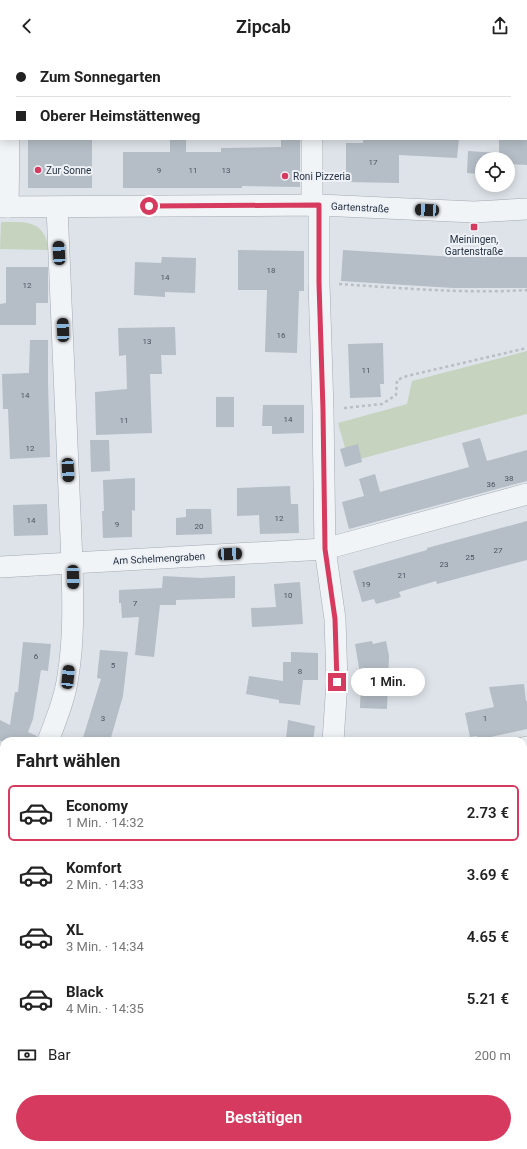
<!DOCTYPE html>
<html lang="de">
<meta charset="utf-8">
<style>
:root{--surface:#fff;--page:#f6f6f6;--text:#222;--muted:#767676;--line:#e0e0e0;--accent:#d63b5f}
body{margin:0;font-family:Roboto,sans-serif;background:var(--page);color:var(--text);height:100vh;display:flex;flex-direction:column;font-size:15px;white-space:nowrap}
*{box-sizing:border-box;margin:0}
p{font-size:13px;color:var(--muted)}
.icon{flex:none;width:22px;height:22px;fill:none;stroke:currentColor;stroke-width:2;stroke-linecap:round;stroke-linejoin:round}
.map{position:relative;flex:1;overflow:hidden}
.details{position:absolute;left:0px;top:685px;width:527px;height:412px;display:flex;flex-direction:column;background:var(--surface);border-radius:12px 12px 0 0;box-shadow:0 2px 10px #0003}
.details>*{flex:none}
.hud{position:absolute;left:0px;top:0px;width:527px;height:88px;box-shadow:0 2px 10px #0003;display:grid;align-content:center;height:88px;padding:0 16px;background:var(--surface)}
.tools{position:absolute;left:475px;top:100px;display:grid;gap:8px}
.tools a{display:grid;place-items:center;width:40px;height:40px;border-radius:50%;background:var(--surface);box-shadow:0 2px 10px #0003;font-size:20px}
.end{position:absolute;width:18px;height:18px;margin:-9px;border:5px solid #d63b5f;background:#fff;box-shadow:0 0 0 2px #fff}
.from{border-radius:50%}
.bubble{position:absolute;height:28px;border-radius:14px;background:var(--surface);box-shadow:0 2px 10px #0003;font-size:13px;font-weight:600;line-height:28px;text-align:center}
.car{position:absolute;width:12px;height:24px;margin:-12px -6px;border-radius:5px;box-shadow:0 0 3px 1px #0007;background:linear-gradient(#222 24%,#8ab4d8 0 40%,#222 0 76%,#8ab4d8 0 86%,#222 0)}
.hud b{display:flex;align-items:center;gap:14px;height:38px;font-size:15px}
.hud b+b{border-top:1px solid var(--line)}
.hud i{width:10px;height:10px;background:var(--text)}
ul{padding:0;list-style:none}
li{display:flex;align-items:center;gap:12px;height:56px;margin:0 8px 6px;padding:0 8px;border:2px solid transparent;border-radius:6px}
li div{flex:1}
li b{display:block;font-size:15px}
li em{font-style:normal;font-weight:600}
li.on{border-color:var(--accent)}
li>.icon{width:36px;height:36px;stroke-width:1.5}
h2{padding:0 16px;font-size:18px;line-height:48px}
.pay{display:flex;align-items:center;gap:10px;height:44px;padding:0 16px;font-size:15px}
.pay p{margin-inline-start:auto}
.button{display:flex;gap:8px;margin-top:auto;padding:8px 16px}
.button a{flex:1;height:46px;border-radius:24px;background:var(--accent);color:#fff;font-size:16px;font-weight:600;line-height:46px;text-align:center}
header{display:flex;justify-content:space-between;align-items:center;height:52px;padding:0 16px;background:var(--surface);font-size:18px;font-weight:600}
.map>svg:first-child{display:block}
.green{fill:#c6d3bf}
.building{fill:#b5bdc6}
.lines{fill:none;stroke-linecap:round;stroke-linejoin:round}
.street-casing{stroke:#a3aab3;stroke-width:22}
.path{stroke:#b8bec4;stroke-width:2.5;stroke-dasharray:3 3;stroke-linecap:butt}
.street{stroke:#f1f4f7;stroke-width:21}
.secondary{stroke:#fff;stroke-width:22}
.route{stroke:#d63b5f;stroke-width:5}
.poi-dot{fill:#d63b5f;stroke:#eef2f6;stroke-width:1.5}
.labels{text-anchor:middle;stroke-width:4;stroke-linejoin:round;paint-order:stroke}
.number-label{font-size:8px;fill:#4a5562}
.poi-label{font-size:10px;fill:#263241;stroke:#eef2f6;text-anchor:start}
.street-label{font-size:10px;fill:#263241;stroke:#eef2f6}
</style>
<header><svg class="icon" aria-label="back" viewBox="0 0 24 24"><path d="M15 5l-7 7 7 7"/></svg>Zipcab<svg class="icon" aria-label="share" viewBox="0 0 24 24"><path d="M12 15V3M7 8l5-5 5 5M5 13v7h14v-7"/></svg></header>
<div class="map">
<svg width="527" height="1097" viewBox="0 0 527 1097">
<rect width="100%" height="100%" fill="#dee3e9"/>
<g class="green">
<path d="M1 170C26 170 44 167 49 198L0 197Z"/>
<polygon points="527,299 527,362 349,410 338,371 407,352 412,329"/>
</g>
<g class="building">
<rect x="28" y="87" width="64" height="49"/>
<polygon points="170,87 186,87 186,100 221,100 221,96 281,95 281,87 300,87 300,135 242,134 242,136 123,136 123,100 170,100"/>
<polygon points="363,87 459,87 457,106 399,103 399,131 346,130 346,91 363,91"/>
<polygon points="499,87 527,88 527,113 508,112 508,107 482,107 482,122 467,121 468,99 499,101"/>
<polygon points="238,198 304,199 304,239 299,239 297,301 265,300 267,238 238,238"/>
<polygon points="343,198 455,205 527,205 527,236 453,236 341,229"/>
<polygon points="162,205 196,206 195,241 165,240 165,245 134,243 135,210 161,211"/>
<polygon points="6,215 48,215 48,251 36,251 36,273 0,273 0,252 6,251"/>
<polygon points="175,275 176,303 161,303 162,322 150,322 152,381 96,383 95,340 127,337 126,303 119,304 118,276"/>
<polygon points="30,288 48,288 48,330 50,405 10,407 8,357 3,357 2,322 29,321"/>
<polygon points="383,291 384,332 380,332 381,345 350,346 348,292"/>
<rect x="216" y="345" width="18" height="30"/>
<polygon points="263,353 304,353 304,381 272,382 272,374 262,374"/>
<polygon points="480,386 487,409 527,398 527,429 349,477 342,450 364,444 359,427 375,422 380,440 469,415 462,391"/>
<polygon points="90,388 109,388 110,419 91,420"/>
<polygon points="358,392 362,410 345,415 340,397"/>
<polygon points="135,426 135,459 132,458 132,485 103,486 102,459 104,459 103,428"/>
<polygon points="290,434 291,452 298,452 299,481 260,482 259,463 237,464 237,436"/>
<polygon points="47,452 48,483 14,484 13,453"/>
<polygon points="186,457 211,457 212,482 176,483 176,466 186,465"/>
<polygon points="527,469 527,508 437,532 436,529 399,540 401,545 376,552 374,547 362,550 353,519 427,498 427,496"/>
<polygon points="163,524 201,526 235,524 235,546 176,548 176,553 160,553 154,605 135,603 139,565 122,566 121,551 119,551 119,538 162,536"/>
<polygon points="300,530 303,572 252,575 251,556 276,555 274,532"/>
<polygon points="372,589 373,592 386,589 389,604 387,657 360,656 361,627 355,592"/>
<polygon points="23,590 51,592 48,619 41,618 33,667 28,680 37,684 36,689 0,689 0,668 10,673 15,640 18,640"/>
<polygon points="100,598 128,600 123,644 110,689 82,689 101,627 97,626"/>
<polygon points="291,600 318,601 318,628 303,628 300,653 279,651 279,648 246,642 249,624 283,629 283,610 291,610"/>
<polygon points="524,632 526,649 527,649 527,677 477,688 477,684 470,685 465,661 494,655 489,635"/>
<polygon points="288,668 315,674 313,689 286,687"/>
</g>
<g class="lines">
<defs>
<g id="street">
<polyline points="10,1 10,0"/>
<polyline points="313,1 313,0"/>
<polyline points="312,153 312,87"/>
<polyline points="319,153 319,231 323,358 325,497 335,567 337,630 333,689"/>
<polyline points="0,155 319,153 474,160 527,157"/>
<polyline points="8,155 9,87"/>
<polyline points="0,515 325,497 527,442"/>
<path d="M48 689C56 668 65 646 68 624 74 587 73 549 72 510L57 155"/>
<polyline points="523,696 527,695"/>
<polyline points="0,796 4,788"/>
<polyline points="523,854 527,856"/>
<polyline points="0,1038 4,1036"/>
</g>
</defs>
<use href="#street" class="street-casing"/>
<g class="path">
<path d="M339 232C401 236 465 242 527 238"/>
<polyline points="344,356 382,352 396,343 397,328 407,324 527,296"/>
</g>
<use href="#street" class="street"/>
<g class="secondary">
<polyline points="0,1017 4,1020"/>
<polyline points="226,1093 242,1097"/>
</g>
</g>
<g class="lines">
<polyline class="route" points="149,154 319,153 319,231 323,358 325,497 335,567 337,630"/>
</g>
<g class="poi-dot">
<circle cx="38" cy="118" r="4"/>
<circle cx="285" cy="124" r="4"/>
<rect x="470" y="171" width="8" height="8" rx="2"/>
</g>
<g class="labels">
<g class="number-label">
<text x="373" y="113">17</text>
<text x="159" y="121">9</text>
<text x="193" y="121">11</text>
<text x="226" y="121">13</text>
<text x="271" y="221">18</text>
<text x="165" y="228">14</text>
<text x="27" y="236">12</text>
<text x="281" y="286">16</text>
<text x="147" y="292">13</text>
<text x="366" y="321">11</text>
<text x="25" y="346">14</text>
<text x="288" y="370">14</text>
<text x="124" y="371">11</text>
<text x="30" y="399">12</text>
<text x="509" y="429">38</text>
<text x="491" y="435">36</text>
<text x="279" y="469">12</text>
<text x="31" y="471">14</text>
<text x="117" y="475">9</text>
<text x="199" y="477">20</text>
<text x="498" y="501">27</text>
<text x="470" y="508">25</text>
<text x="444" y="515">23</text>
<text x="402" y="526">21</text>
<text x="366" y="535">19</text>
<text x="288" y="546">10</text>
<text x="135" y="554">7</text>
<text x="36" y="607">6</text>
<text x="113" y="616">5</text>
<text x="300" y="622">8</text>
<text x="103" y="669">3</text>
<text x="485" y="669">1</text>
</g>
<g class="poi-label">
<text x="46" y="122">Zur Sonne</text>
<text x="293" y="128">Roni Pizzeria</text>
<text x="474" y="191" text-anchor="middle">Meiningen,<tspan x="474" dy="12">Gartenstraße</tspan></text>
</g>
<g class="street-label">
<text transform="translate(360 155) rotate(3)" y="4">Gartenstraße</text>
<text transform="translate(159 506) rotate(-3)" y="4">Am Schelmengraben</text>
</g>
</g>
</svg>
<div class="tools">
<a><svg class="icon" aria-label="locate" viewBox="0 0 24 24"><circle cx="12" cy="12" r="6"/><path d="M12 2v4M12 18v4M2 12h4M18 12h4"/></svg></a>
</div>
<i class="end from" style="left:149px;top:154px"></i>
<i class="end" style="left:337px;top:630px"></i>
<div class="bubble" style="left:351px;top:616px;width:74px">1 Min.</div>
<i class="car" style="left:427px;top:158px;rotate:273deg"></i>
<i class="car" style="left:59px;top:201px;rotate:357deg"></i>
<i class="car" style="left:63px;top:278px;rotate:358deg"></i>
<i class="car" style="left:68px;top:418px;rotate:177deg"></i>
<i class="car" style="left:230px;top:502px;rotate:87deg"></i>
<i class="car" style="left:73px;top:525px;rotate:179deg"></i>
<i class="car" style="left:68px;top:625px;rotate:6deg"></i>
<div class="hud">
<b><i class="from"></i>Zum Sonnegarten</b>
<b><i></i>Oberer Heimstättenweg</b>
</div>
<section class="details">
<h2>Fahrt wählen</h2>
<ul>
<li class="on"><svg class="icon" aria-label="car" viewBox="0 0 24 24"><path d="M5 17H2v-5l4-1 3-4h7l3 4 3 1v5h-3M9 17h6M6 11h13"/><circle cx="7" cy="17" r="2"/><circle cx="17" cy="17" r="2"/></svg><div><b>Economy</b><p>1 Min. · 14:32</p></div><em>2.73 €</em></li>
<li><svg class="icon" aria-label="car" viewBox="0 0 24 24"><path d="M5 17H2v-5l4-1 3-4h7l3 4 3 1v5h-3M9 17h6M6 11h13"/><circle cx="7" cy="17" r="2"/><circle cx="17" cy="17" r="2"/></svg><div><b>Komfort</b><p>2 Min. · 14:33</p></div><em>3.69 €</em></li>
<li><svg class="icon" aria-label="car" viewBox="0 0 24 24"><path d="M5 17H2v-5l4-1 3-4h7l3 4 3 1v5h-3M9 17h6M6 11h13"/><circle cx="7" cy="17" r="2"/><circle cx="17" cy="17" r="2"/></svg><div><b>XL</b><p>3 Min. · 14:34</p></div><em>4.65 €</em></li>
<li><svg class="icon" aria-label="car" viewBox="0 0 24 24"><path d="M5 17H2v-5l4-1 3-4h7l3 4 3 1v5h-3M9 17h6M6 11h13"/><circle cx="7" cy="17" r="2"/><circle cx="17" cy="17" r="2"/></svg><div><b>Black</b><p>4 Min. · 14:35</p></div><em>5.21 €</em></li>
</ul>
<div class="pay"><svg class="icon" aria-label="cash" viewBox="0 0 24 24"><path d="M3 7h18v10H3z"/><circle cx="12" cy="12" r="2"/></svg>Bar<p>200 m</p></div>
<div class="button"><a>Bestätigen</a></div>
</section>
</div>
